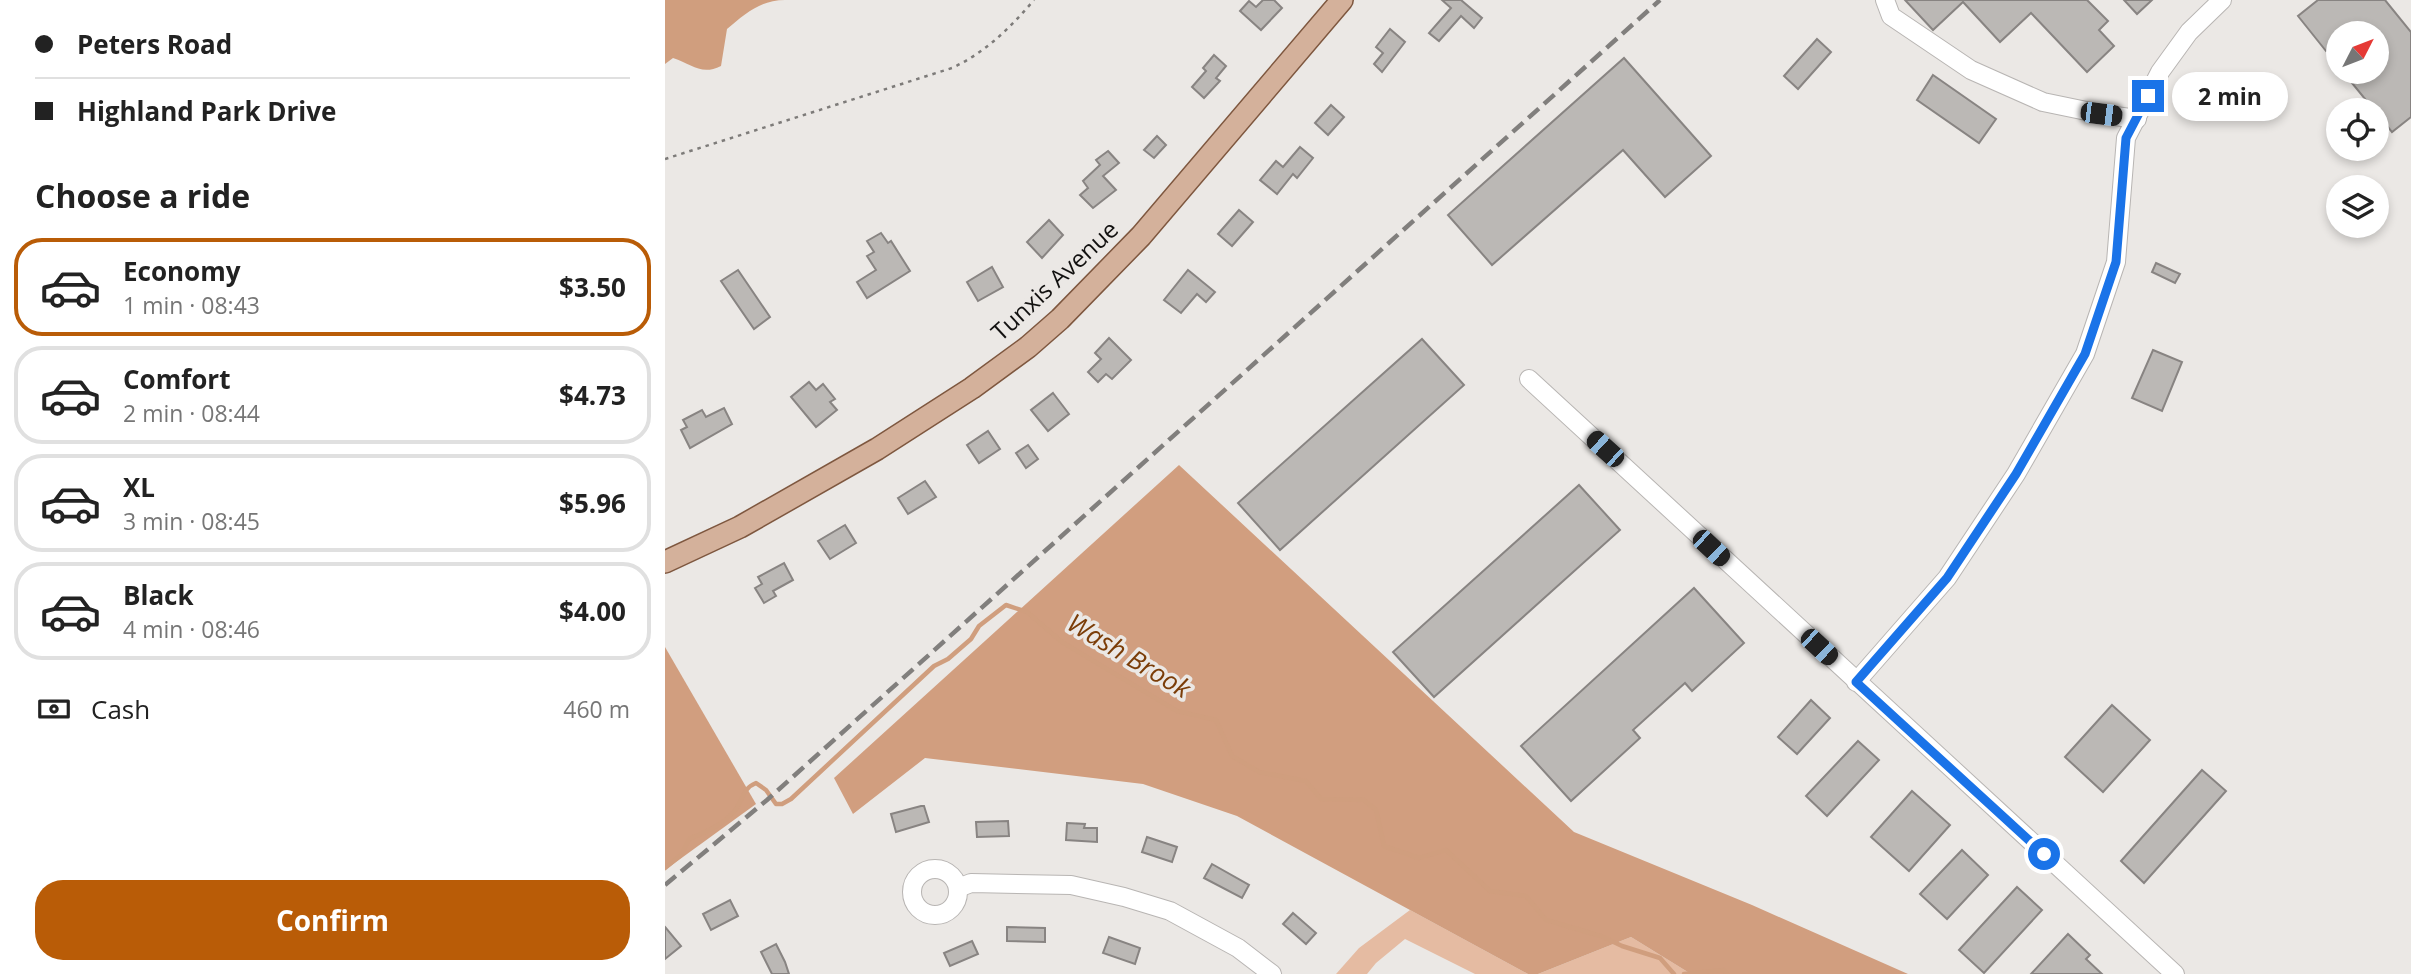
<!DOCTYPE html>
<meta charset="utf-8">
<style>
:root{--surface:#fff;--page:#f6f6f6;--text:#222;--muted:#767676;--line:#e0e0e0;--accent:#b95c07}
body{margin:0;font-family:"Open Sans",sans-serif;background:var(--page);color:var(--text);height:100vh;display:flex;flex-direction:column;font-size:26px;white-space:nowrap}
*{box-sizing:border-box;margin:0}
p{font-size:23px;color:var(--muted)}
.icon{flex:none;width:38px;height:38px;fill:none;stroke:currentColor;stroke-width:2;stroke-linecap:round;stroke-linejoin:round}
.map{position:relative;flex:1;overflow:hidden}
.panel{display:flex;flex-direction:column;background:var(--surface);width:665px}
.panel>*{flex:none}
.top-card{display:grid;align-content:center;height:154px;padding:0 35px;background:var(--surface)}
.needle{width:46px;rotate:48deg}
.controls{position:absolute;left:1661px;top:21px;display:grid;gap:14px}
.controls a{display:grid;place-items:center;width:63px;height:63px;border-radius:50%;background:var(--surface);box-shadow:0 4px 10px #0003;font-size:35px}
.end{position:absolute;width:32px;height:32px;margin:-16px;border:9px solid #1a73e8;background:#fff;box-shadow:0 0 0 4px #fff}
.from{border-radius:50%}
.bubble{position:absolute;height:49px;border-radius:24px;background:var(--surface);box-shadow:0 4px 10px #0003;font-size:23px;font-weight:700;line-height:49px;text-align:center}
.car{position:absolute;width:21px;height:42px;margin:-21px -10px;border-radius:9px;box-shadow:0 0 5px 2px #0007;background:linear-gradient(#222 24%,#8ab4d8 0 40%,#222 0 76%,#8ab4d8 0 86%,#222 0)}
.top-card b{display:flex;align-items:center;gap:24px;height:66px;font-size:26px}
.top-card b+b{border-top:2px solid var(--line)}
.top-card i{width:18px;height:18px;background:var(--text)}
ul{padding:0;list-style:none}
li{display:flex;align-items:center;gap:21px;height:98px;margin:0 14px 10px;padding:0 21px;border:4px solid var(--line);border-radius:28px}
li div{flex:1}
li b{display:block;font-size:26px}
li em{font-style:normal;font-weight:700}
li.active{border-color:var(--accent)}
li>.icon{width:63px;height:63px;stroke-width:1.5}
h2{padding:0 35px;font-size:32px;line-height:84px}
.pay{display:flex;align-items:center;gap:18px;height:77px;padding:0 35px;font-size:26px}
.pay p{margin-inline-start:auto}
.action{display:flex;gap:14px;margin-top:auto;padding:14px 35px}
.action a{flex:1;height:80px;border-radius:28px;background:var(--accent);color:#fff;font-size:28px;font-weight:700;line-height:80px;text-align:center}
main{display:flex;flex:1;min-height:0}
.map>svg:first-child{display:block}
.green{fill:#e5bba2}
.forest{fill:#d19e7f}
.water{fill:#d09e7e}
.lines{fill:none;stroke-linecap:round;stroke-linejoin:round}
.stream{stroke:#d09e7e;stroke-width:4.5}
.building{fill:#bbb8b5;stroke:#888482;stroke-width:2}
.minor-casing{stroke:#b8b5b3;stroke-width:20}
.major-casing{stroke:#7e573f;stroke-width:24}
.path{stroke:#7d7b79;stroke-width:2.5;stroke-dasharray:3.5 5;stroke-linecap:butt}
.minor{stroke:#fff;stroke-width:18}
.major{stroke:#d4b19b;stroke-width:21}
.rail{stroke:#817f7d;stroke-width:4.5;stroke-dasharray:14 7;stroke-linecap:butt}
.route{stroke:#1a73e8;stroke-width:9}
.labels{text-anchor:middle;stroke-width:7;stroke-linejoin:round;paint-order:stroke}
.street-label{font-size:24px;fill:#121110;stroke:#ebe8e5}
.water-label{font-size:26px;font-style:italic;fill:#7b3d08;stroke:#ebe8e5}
</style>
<main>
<section class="panel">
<div class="top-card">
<b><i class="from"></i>Peters Road</b>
<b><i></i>Highland Park Drive</b>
</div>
<h2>Choose a ride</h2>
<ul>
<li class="active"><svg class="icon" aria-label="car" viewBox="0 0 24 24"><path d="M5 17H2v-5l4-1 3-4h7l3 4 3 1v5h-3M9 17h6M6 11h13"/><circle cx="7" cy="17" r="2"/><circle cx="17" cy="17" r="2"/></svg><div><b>Economy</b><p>1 min · 08:43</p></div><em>$3.50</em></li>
<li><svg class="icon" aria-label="car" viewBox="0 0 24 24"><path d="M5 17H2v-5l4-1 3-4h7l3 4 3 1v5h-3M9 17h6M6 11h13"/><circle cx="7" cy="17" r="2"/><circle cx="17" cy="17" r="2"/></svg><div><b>Comfort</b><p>2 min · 08:44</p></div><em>$4.73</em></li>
<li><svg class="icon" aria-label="car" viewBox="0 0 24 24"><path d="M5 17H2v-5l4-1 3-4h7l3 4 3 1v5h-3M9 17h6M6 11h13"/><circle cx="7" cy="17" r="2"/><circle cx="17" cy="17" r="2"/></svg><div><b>XL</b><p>3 min · 08:45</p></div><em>$5.96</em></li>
<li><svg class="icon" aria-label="car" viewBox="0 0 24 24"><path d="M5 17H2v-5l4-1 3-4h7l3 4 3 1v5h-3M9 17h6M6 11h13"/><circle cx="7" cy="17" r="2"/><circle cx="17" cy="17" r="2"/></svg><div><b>Black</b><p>4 min · 08:46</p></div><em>$4.00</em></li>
</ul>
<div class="pay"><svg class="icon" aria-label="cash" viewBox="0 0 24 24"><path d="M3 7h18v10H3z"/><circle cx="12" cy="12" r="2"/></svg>Cash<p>460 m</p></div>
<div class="action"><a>Confirm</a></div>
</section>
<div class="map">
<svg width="1746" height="974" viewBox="0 0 1746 974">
<rect width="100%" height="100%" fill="#ebe8e5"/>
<g class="green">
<polygon points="745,910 863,974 810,974 740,939 711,963 702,974 671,974 694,948"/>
<polygon points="966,937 1026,974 873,974"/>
</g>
<g class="forest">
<polygon points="514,465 909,832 1087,905 1243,974 1026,974 966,937 873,974 863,974 572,816 478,784 260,758 188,814 169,778"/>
<polygon points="0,647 91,804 0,870"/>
</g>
<path class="water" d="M0 0H120C95 0 80 14 62 29L56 66C36 76 27 64 8 58L0 64Z"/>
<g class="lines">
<g class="stream">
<path d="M0 868 16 855 24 839C41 832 60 824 71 809 78 799 78 788 91 783L101 790 111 804H117L126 799 269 666 283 659 306 639 314 626 341 605 362 612 397 642 512 711 551 720 567 756 594 772 641 781 656 799 699 800 711 810 719 846 754 858 781 850 825 891 861 896 881 920 936 936 957 946 995 958 1009 974"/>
<polyline points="1019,974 1059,970 1062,974"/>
</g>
</g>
<g class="building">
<polygon points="598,0 609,0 617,8 596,30 575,11 584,1 591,7"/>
<polygon points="777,0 796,0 817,18 809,28 796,16 774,41 764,33 786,8"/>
<polygon points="1240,0 1422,0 1443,21 1434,30 1449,46 1422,72 1366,13 1335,42 1298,2 1268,30"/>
<polygon points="1459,0 1487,0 1472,14"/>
<polygon points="1653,0 1720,0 1746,32 1746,117 1727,132 1712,113 1712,110 1709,110 1678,72 1712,72 1712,33 1673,33 1673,66 1633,16"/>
<polygon points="725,29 740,42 717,72 709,64 718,53 711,47"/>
<polygon points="1152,39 1166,52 1133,89 1119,76"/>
<polygon points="549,55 561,66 551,78 555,81 539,98 527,87 541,71 538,68"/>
<polygon points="959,58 1046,156 1000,197 958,150 827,265 783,215"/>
<polygon points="1268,75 1331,119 1314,143 1252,100"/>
<polygon points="666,105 679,117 663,135 650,123"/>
<polygon points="492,136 501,145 489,158 479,150"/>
<polygon points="635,147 648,158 632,178 628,174 612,194 595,180 611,161 618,167"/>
<polygon points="443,151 454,163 438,176 451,190 428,208 415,195 423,188 418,181 435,165 431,160"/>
<polygon points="574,210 588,222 567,246 553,234"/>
<polygon points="384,220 398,235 377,258 362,242"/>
<polygon points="216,233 223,243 226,241 245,271 202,298 192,282 211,270 202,256 209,252 202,241"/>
<polygon points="1491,263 1515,274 1510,283 1487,272"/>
<polygon points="327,267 338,287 313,301 302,282"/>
<polygon points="73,270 105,317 89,329 56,281"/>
<polygon points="523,270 550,292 541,302 532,294 516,313 499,300"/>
<polygon points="444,338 466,360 447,379 441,374 433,382 423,372 436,359 430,353"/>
<polygon points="757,339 799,385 615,550 573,503"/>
<polygon points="1488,350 1517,362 1497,411 1467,398"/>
<polygon points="144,382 151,390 158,384 170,399 165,402 172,410 151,427 126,397"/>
<polygon points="388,393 404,414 383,431 366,410"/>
<polygon points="59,408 67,424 25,448 16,430 22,427 18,420 37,410 41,417"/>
<polygon points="323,431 335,449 314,463 302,445"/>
<polygon points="363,445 373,459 361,468 351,453"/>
<polygon points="260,481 271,497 243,514 233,498"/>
<polygon points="914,485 955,530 769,697 728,652"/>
<polygon points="180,525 191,543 165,559 153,541"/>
<polygon points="119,563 128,580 108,591 111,596 99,603 90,588 97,584 93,577"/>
<polygon points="1029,588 1079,643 1027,691 1020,683 968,730 975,738 906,801 856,746"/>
<polygon points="1146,700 1165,718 1132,754 1113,737"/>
<polygon points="1447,705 1485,740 1438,792 1400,757"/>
<polygon points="1193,741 1214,760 1162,816 1141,796"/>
<polygon points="1537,770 1561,791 1479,883 1456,861"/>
<polygon points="1247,791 1285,825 1244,871 1206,837"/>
<polygon points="256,806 259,806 264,822 231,832 226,814"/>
<polygon points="343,821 344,836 312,837 311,822"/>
<polygon points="402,823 420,824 419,828 432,828 432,842 401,840"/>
<polygon points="482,837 512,847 507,862 477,852"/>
<polygon points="1297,850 1323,875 1282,919 1255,894"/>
<polygon points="547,864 584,885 577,898 539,878"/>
<polygon points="1352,887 1377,910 1319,973 1294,950"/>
<polygon points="65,900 73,916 46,930 38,914"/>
<polygon points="628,913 651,933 641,944 618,924"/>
<polygon points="0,927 16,946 0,959"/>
<polygon points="342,927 380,928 380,942 342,941"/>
<polygon points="1403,934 1425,955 1421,959 1437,974 1366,974"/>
<polygon points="444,937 475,948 470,964 438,953"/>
<polygon points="307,941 313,954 285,966 279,953"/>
<polygon points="111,944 120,962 124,974 107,974 96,952"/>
</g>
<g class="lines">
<defs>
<g id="minor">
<polyline points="1220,0 1226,16 1306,70 1378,102 1436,114 1472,119"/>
<polyline points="864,379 1510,974"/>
<polyline points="1191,682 1282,578 1351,474 1420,354 1451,262 1461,138 1495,72 1524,32 1557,0"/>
<circle cx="270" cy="892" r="23"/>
<polyline points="293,888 306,883 406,885 459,897 505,911 573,948 607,974"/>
</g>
<polyline id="major" points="0,562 75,527 212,449 307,388 363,347 395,319 476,236 677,0"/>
</defs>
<use href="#minor" class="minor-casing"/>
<use href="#major" class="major-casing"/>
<path class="path" d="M0 159 287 68C321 52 345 28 369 0"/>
<use href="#minor" class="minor"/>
<use href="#major" class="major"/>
<polyline class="rail" points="0,885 102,800 995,0"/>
</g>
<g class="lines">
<polyline class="route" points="1379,854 1191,682 1282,578 1351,474 1420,354 1451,262 1461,138 1483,96"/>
</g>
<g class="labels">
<g class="street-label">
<text transform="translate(390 281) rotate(-43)" y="8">Tunxis Avenue</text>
</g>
<g class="water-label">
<text transform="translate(464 656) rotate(31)" y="9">Wash Brook</text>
</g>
</g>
</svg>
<div class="controls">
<a><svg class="needle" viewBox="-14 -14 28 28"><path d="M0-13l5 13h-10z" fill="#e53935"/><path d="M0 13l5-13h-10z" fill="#767676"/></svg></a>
<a><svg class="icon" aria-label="locate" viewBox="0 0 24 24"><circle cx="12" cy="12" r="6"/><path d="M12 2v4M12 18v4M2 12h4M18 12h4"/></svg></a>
<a><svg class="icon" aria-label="layers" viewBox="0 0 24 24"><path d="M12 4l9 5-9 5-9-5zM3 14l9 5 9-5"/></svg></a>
</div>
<i class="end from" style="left:1379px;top:854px"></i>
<i class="end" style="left:1483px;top:96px"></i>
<div class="bubble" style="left:1507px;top:72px;width:116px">2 min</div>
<i class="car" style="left:1436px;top:114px;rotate:97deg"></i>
<i class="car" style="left:940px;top:449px;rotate:312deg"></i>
<i class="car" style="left:1046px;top:548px;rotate:133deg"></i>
<i class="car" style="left:1154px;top:647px;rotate:133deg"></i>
</div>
</main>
